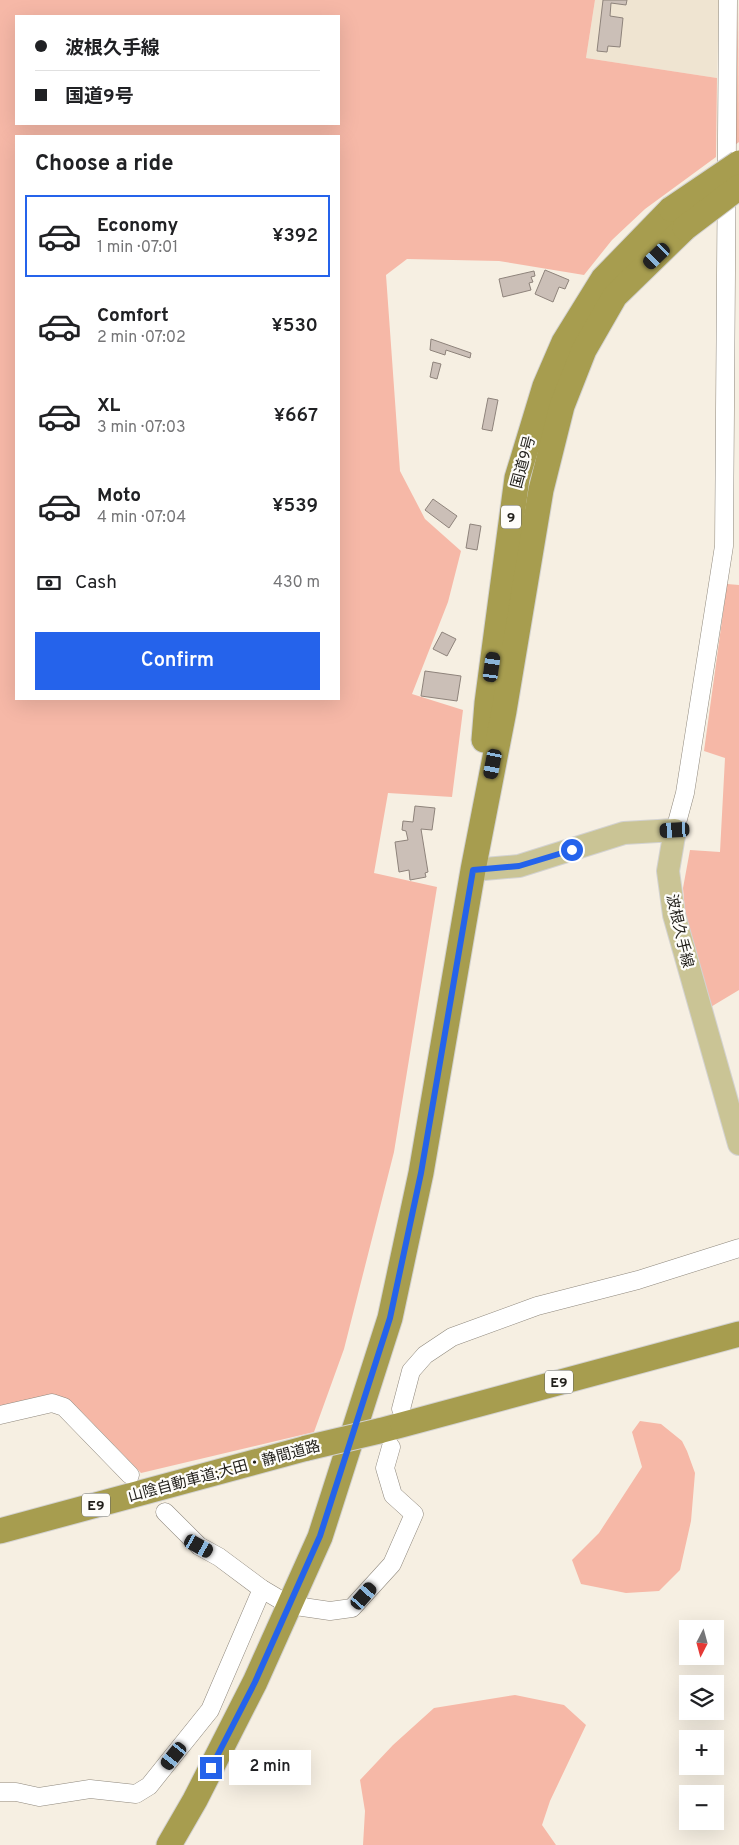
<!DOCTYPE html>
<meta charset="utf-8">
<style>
:root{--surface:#fff;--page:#f6f6f6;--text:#202124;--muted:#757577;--line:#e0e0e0;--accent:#2563eb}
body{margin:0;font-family:Overpass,"Noto Sans JP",sans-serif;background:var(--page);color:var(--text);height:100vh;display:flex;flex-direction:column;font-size:19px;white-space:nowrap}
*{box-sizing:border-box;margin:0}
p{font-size:16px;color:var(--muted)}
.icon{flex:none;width:28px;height:28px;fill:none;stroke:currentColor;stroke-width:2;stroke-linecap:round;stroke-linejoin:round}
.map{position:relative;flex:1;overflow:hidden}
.details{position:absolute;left:15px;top:135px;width:325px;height:565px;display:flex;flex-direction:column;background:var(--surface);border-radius:0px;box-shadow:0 5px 20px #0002}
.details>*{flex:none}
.hud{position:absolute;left:15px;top:15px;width:325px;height:110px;border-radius:0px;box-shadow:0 5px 20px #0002;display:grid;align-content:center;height:110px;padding:0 20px;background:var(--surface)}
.needle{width:32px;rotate:186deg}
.controls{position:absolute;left:679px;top:1620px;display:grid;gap:10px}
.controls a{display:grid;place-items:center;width:45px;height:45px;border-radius:0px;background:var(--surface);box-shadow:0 5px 20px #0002;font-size:25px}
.end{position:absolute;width:22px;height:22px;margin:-11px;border:6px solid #2563eb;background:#fff;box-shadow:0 0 0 2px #fff}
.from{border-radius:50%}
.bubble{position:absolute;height:35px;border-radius:0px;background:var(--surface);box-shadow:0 5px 20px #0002;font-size:16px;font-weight:600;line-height:35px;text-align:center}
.car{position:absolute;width:15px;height:30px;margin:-15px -8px;border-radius:6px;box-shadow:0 0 4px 1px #0007;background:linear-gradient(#222 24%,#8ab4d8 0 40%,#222 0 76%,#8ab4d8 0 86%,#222 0)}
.hud b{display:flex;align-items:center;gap:18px;height:48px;font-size:19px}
.hud b+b{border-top:1px solid var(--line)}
.hud i{width:12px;height:12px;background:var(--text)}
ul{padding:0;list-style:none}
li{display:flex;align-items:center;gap:15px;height:82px;margin:0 10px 8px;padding:0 10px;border:2px solid transparent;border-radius:0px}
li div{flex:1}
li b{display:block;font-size:19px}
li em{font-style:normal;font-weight:600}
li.on{border-color:var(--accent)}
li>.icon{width:45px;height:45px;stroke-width:1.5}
h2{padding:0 20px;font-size:22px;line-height:60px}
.pay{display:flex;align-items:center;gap:12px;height:55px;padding:0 20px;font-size:19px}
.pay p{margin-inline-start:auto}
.action{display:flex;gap:10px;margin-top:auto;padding:10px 20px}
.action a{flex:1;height:58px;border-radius:0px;background:var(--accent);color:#fff;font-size:20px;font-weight:600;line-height:58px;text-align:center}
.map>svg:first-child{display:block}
.built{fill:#efe4d1}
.green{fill:#f6b8a7;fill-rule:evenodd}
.building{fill:#cbbfb7;stroke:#8e837b}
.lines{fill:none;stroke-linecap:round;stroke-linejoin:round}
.minor-casing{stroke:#8f887d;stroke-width:19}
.major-casing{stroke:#d3d2d1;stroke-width:24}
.highway-casing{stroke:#d3d2d1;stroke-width:27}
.minor{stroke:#fff;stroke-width:18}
.major{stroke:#cac495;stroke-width:22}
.highway{stroke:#a79d4f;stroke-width:25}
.highway-bridge-casing{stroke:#d3d2d1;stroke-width:27;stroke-linecap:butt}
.highway-bridge{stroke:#a79d4f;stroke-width:25}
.route{stroke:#2563eb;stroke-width:6}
.labels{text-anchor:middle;stroke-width:4.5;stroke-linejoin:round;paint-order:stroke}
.shield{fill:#fefdfa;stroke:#63625d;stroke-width:1}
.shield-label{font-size:14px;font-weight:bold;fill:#211f1a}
.street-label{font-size:15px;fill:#211f1a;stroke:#fefdfa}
</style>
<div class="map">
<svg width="739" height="1845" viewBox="0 0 739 1845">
<rect width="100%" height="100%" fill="#f6efe2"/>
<polygon class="built" points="595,0 719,0 717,78 586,58"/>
<g class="green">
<path d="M0 0H595L586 58 717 78 716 157 645 209 612 240 584 275 499 261 407 259 386 275 400 471 425 519 461 551 448 602 412 694 463 710 452 797 388 793 374 873 437 887 394 1152 344 1349 314 1432 141 1473 76 1406 49 1399 0 1412ZM16 16H339V124H16ZM16 136H339V699H16Z"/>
<polygon points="738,0 739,142 735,145"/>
<polygon points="727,584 739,585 739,990 709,1008 688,944 683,888 690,850 720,852 725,758 704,751"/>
<polygon points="640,1421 661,1424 682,1441 687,1451 695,1473 691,1521 680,1570 659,1591 626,1593 581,1584 572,1560 599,1533 642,1467 632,1432"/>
<polygon points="515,1695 564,1705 586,1725 550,1801 542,1825 556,1845 363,1845 365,1811 360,1780 393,1745 434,1708"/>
</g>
<g class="building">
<polygon points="603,0 627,0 626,5 611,3 610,16 623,18 620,47 608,46 607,52 597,51"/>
<polygon points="545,270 569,280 565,289 559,287 553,302 535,294"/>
<polygon points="534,271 535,276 531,277 533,282 529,283 531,290 503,297 499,279"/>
<polygon points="431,339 471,353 470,358 446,350 445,355 430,350"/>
<polygon points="433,362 441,364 437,379 430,377"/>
<polygon points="488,398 498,400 492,431 482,429"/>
<polygon points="433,499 457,516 449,528 425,510"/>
<polygon points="470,524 481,526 477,550 466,548"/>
<polygon points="442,632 456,639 447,656 433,649"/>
<polygon points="425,671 461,676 457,701 421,696"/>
<polygon points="415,806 435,808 432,830 421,829 428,872 425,873 426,877 410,880 409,870 399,872 395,842 408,840 406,831 402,830 403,821 413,822"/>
</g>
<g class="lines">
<defs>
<g id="minor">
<polyline points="675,830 685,793 724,546 728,0"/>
<polyline points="401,1409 411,1371 425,1355 452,1337 537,1306 638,1280 739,1248"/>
<polyline points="0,1415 52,1403 64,1407 130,1475"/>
<polyline points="165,1512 199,1546 219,1557 262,1589 289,1605 330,1611 352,1608 392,1564 414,1514 393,1495 385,1468 391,1447"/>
<polyline points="0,1792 16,1792 39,1797 90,1789 136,1794 149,1786 210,1710 262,1589"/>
</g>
<polyline id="major" points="473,870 519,866 624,833 675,830 668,871 674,915 739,1144"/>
<g id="highway">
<polyline points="484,740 487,703 517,478 545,386 564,342 603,279 671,209"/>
<polyline points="379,1431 739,1334"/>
<polyline points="0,1531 307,1448"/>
<polyline points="169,1845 195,1800 255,1682 320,1537 390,1318 421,1173 473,870 504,711 541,490 562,406 584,350 615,296 685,228"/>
</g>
</defs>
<use href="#minor" class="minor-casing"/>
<use href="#major" class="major-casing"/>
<use href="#highway" class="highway-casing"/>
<use href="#minor" class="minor"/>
<use href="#major" class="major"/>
<use href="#highway" class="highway"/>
<defs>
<g id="highway-bridge">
<polyline points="671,209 739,163"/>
<polyline points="685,228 739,187"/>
<polyline points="307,1448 379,1431"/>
</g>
</defs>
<use href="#highway-bridge" class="highway-bridge-casing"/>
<use href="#highway-bridge" class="highway-bridge"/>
</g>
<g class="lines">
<polyline class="route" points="211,1768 255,1682 320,1536 390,1318 421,1173 473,870 519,866 572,850"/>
</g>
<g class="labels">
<g class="shield">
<rect x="501" y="505.5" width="20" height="23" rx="4"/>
<rect x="545" y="1370.5" width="28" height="23" rx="4"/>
<rect x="82" y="1493.5" width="28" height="23" rx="4"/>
</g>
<g class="shield-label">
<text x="511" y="522">9</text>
<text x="559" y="1387">E9</text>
<text x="96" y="1510">E9</text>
</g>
<g class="street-label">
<text transform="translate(523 462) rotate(-75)" y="5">国道9号</text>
<text transform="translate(680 931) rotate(77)" y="5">波根久手線</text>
<text transform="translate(224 1471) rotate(-15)" y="5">山陰自動車道;大田・静間道路</text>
</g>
</g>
</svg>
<div class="controls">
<a><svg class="needle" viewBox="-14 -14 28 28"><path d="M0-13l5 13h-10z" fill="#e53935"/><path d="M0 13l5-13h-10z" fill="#757577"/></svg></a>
<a><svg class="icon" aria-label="layers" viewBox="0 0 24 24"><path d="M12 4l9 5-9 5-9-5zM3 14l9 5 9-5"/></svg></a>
<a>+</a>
<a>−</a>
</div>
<i class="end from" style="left:572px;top:850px"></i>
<i class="end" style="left:211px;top:1768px"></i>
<div class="bubble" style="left:229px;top:1750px;width:82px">2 min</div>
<i class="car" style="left:657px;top:256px;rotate:226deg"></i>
<i class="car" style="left:492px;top:667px;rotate:8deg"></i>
<i class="car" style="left:493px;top:764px;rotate:191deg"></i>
<i class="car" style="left:675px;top:830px;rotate:267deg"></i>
<i class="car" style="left:199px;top:1546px;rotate:119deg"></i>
<i class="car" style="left:364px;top:1596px;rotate:41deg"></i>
<i class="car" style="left:174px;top:1756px;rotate:219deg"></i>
<div class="hud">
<b><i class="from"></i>波根久手線</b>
<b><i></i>国道9号</b>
</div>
<section class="details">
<h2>Choose a ride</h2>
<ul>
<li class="on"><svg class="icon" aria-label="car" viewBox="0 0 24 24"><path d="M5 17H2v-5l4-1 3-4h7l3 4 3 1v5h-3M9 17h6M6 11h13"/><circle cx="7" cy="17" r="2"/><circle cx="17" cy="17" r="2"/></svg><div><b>Economy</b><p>1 min · 07:01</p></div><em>¥392</em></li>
<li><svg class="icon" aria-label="car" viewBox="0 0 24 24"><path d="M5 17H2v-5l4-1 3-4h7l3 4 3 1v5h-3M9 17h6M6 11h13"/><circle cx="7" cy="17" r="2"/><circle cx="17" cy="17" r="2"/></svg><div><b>Comfort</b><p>2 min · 07:02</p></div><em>¥530</em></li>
<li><svg class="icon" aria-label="car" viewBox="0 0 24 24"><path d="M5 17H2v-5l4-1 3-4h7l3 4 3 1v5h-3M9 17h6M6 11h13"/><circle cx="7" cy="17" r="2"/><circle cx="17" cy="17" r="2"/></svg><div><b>XL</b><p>3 min · 07:03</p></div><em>¥667</em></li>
<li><svg class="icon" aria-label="car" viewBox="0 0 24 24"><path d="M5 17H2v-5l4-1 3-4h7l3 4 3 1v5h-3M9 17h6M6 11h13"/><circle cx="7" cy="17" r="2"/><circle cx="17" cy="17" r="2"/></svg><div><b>Moto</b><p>4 min · 07:04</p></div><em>¥539</em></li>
</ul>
<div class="pay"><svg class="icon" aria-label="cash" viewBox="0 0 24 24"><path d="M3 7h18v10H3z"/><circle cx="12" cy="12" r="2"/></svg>Cash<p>430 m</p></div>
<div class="action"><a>Confirm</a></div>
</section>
</div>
